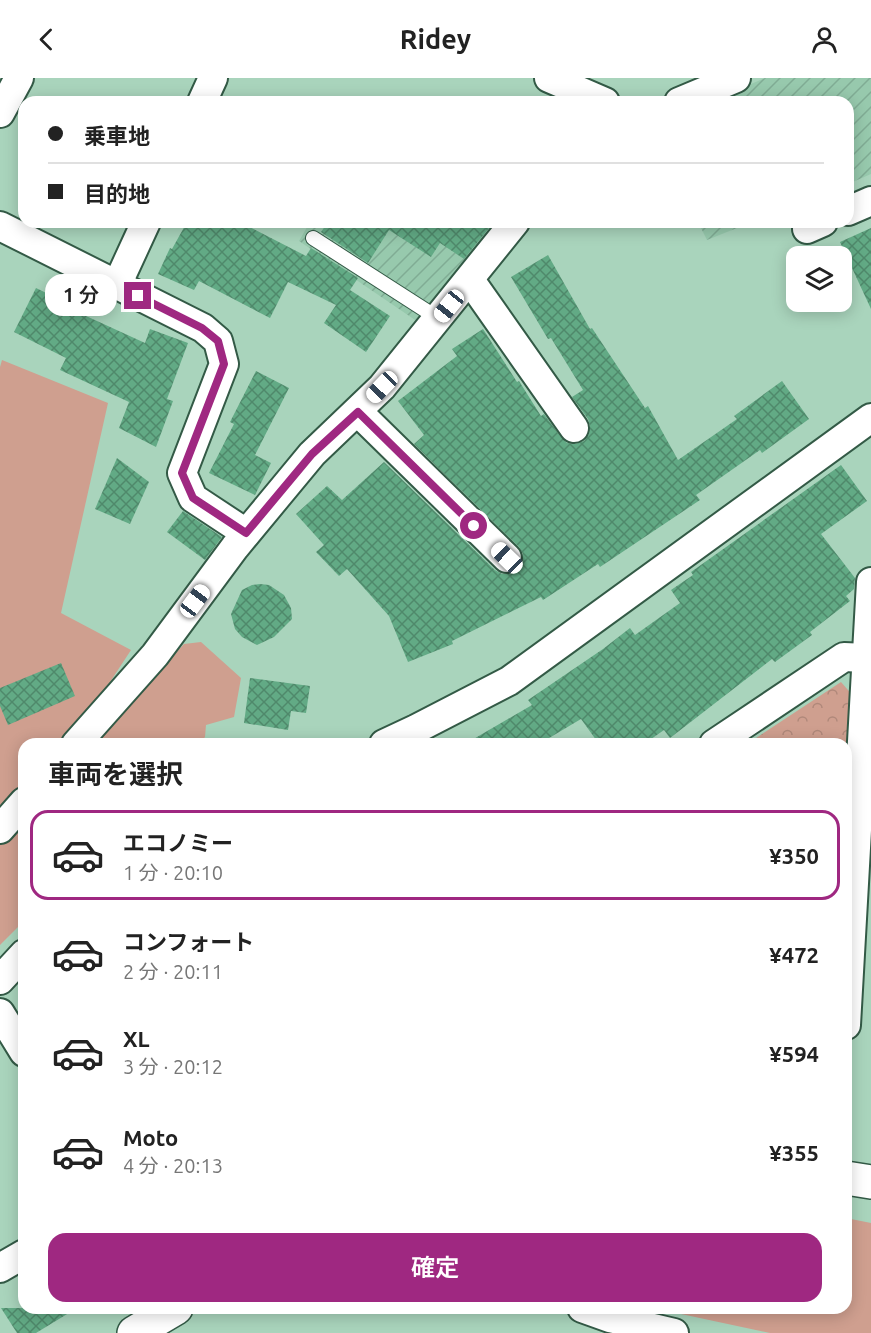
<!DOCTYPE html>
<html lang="ja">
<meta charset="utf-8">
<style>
:root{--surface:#fff;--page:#f6f6f6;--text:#222;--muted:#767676;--line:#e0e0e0;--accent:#9f2881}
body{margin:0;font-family:Ubuntu,"Noto Sans JP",sans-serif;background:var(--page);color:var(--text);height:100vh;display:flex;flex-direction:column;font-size:22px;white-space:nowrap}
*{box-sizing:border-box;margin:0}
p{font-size:20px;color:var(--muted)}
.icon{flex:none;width:33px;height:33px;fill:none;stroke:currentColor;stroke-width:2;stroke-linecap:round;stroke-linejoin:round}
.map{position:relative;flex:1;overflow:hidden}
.side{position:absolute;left:18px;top:660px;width:834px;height:576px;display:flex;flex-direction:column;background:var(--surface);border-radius:18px;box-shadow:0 3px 15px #0003}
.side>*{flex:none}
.guide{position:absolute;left:18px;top:18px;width:836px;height:132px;border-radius:18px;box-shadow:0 3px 15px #0003;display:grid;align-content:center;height:132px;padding:0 30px;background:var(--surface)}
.buttons{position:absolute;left:786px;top:168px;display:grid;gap:12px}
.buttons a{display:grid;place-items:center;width:66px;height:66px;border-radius:12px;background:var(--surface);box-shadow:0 3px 15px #0003;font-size:30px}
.end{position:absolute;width:27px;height:27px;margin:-14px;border:8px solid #9f2881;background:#fff;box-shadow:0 0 0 3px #fff}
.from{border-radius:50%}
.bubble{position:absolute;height:42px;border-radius:18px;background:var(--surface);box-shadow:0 3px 15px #0003;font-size:20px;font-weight:600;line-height:42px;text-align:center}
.car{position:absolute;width:18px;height:36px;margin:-18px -9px;border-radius:8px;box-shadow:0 0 4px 2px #0007;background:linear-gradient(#fff 24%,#345 0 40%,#fff 0 76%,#345 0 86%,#fff 0)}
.guide b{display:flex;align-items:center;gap:21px;height:57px;font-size:22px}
.guide b+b{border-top:2px solid var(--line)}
.guide i{width:15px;height:15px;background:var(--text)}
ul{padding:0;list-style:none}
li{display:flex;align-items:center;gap:18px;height:90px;margin:0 12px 9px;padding:0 18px;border:3px solid transparent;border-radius:18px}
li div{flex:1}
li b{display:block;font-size:22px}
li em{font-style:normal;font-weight:600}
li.current{border-color:var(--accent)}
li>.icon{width:54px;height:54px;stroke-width:1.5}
h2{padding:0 30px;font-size:27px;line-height:72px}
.button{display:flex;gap:12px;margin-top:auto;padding:12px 30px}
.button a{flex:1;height:69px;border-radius:18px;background:var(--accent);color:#fff;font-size:24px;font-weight:600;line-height:69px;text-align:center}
header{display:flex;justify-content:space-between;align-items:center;height:78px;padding:0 30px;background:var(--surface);font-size:27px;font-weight:600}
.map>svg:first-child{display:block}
.industrial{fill:url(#industrial-furrows)}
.grass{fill:#cf9f8f}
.park{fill:url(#park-crowns)}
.building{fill:url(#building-cross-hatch)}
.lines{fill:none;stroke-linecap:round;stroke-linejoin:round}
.lane-casing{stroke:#335a46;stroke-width:16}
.street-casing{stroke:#335a46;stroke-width:32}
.secondary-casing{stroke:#335a46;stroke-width:36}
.lane{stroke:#fff;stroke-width:14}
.street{stroke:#fff;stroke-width:28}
.secondary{stroke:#fff;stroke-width:33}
.route{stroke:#9f2881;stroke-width:8}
</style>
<header><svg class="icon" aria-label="back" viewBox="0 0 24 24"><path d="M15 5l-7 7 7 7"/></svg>Ridey<svg class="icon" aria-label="person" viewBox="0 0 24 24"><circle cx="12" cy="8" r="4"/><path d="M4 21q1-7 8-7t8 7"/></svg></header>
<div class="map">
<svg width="871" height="1255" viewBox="0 0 871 1255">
<defs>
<pattern id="industrial-furrows" width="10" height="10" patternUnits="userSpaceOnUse" patternTransform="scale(1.5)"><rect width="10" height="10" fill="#97c9ad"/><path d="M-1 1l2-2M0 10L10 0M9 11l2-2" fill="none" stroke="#80ac94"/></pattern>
<pattern id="park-crowns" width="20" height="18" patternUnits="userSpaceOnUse" patternTransform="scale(1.5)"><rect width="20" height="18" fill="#cf9f8f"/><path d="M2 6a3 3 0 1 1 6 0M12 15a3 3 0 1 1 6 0" fill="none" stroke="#b0887a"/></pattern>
<pattern id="building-cross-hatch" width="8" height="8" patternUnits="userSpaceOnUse" patternTransform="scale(1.5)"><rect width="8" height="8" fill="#62aa85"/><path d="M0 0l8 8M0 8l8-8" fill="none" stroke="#4f896b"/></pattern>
</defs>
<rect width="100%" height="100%" fill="#a9d4bc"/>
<g class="industrial">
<polygon points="765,0 871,0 871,96 848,106 848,24 708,24"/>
<polygon points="310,144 503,144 421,246 299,163"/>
<polygon points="698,144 752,144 707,162"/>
</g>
<g class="grass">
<polygon points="2,282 108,325 61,535 131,572 93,630 61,666 24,666 24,708 0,734 0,289"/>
<polygon points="201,564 241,600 234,639 206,647 205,659 199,666 92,666 184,566"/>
<polygon points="24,740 24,843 0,867 0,767"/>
<polygon points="846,1140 871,1145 871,1255 770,1255 653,1230 846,1230"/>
</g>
<polygon class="park" points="841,604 855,620 846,733 846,666 747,666"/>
<g class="building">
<polygon points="187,144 240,144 306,178 311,170 358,200 350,212 390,238 366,274 324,245 336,227 288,204 270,240 199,203 194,212 158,196 170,170 172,171"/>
<polygon points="328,144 494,144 464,181 440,165 431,179 389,152 368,185 321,154"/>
<polygon points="871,150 871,231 840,164"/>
<polygon points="548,177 590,251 592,250 645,330 648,328 678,382 737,341 734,338 782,303 809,341 762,375 760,372 696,417 700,422 600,489 598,486 543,522 541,519 452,563 453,566 408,584 389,538 347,491 339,498 316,474 324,467 296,436 327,408 342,422 384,384 495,492 502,496 511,496 519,491 523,484 523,476 519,469 414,366 424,357 398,323 457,278 452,271 483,251 517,304 519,303 541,338 544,336 561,359 567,365 575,366 584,363 589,356 590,348 588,341 572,319 583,312 551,260 548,261 511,199"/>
<polygon points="36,210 75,229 73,232 145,265 150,251 188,265 167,321 173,323 156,369 119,350 129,324 60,292 66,280 14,254"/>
<polygon points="256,293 289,310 255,377 271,385 255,417 209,395 234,346 230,344"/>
<polygon points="117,380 149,404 130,446 95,431"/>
<polygon points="841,387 867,423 821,456 855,500 854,511 846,518 850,523 810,554 812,557 775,584 772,581 670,660 664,652 644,666 599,666 581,641 539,666 465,666 532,627 528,622 603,571 630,550 635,557 680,525 671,512 693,497 691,494"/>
<polygon points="183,433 222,459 205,482 167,454"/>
<polygon points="260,506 269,507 284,517 291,530 292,541 274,559 257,567 242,559 235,551 231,536 242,512 252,507"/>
<polygon points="61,585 75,618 8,647 0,628 0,610"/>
<polygon points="250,600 310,608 306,635 291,633 288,652 244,645"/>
<polygon points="1,1230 77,1230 36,1255 17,1255"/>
</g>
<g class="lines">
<defs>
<polyline id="lane" points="313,160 439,241"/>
<g id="street">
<polyline points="549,0 605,24"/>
<polyline points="202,24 213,0"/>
<polyline points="679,24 736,0"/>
<polyline points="0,35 19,0"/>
<polyline points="848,133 871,123"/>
<polyline points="0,148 203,250 218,263 224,286 182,395 193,420 246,455"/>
<polyline points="807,151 823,144"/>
<polyline points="470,202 574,350"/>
<polyline points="117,207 146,144"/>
<polyline points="358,334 507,480"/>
<polyline points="76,666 155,577 235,469 312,376 382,309 515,144"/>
<polyline points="384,666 416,651 509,603 871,340"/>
<polyline points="714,666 844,579 866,580"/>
<polyline points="0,751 24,724"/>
<polyline points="0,902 24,876"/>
<polyline points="0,935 24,974"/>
<polyline points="846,947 871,504"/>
<polyline points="0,1190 24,1176"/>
<polyline points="582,1230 610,1240 674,1255"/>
</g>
<g id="secondary">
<polyline points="846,1100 871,1104"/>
<polyline points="134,1255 176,1230"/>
</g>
</defs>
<use href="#lane" class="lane-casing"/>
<use href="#street" class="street-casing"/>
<use href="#secondary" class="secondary-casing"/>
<use href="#lane" class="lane"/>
<use href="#street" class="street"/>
<use href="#secondary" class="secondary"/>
</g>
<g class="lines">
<polyline class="route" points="138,218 202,250 218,263 224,286 182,395 193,420 246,455 312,376 358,334 474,448"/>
</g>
</svg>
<div class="buttons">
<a><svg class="icon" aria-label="layers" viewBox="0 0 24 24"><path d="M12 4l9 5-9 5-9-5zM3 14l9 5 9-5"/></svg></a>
</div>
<i class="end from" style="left:474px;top:448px"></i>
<i class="end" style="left:138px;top:218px"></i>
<div class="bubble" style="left:45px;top:196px;width:72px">1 分</div>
<i class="car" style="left:449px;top:228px;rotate:219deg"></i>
<i class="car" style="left:382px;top:309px;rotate:224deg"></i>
<i class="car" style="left:507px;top:480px;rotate:314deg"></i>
<i class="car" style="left:195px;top:523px;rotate:37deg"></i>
<div class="guide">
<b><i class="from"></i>乗車地</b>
<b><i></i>目的地</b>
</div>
<section class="side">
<h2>車両を選択</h2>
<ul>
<li class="current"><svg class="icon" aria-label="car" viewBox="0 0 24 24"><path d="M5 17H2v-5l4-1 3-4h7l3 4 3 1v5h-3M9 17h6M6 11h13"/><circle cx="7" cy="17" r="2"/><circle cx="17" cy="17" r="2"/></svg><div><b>エコノミー</b><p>1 分 · 20:10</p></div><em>¥350</em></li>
<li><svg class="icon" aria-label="car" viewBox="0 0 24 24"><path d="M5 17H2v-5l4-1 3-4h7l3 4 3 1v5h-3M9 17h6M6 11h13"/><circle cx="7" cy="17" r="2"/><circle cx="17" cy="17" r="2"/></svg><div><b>コンフォート</b><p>2 分 · 20:11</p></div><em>¥472</em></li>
<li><svg class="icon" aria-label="car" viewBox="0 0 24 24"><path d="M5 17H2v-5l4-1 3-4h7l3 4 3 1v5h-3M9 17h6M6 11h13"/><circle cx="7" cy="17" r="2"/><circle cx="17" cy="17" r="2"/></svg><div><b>XL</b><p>3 分 · 20:12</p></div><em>¥594</em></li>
<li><svg class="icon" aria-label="car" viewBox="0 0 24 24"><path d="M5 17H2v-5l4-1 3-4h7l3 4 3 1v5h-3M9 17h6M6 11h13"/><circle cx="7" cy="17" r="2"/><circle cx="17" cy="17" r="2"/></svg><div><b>Moto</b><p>4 分 · 20:13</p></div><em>¥355</em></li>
</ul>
<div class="button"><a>確定</a></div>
</section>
</div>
